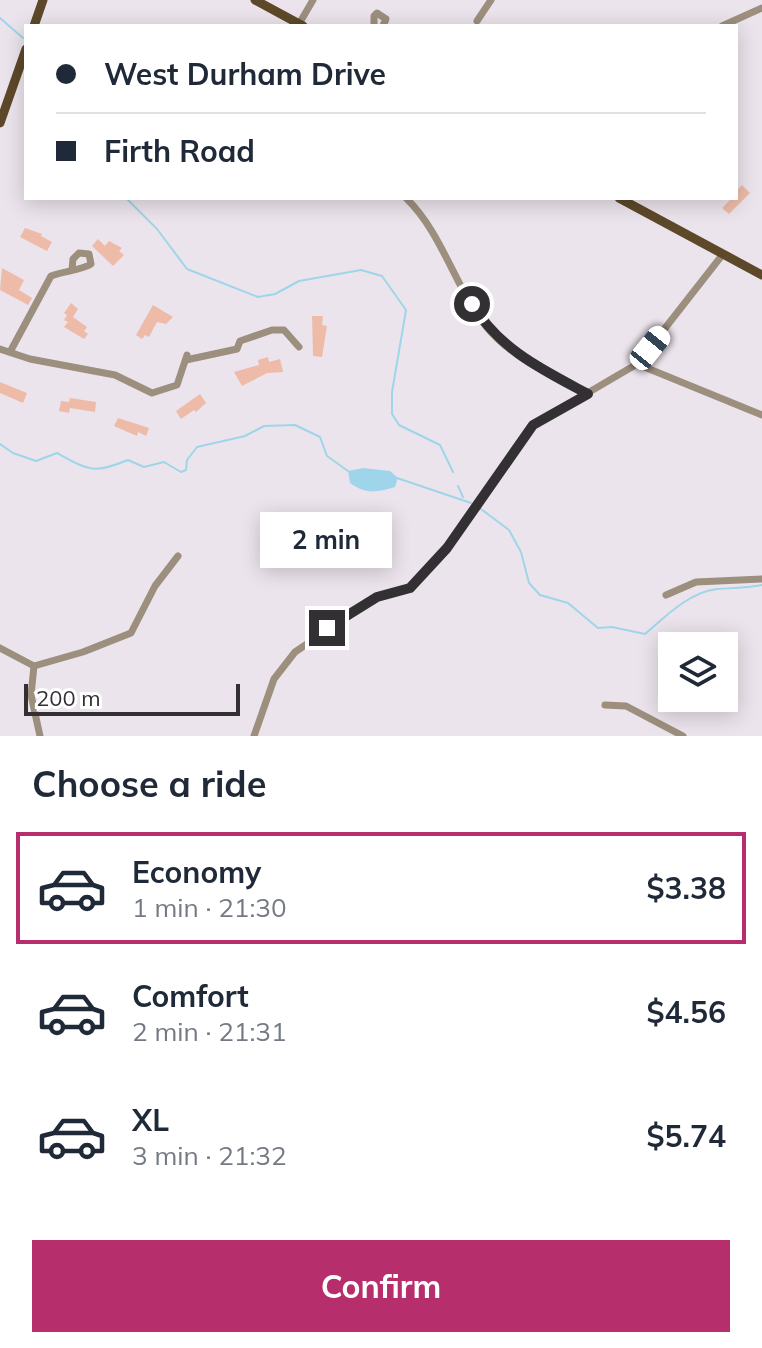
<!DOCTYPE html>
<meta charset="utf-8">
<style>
:root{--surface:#fff;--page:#f6f6f7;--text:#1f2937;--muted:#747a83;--line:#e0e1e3;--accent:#b72e6c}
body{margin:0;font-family:Mulish,sans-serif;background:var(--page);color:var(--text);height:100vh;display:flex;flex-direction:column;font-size:30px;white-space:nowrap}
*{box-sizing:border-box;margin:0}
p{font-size:26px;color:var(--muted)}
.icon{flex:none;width:44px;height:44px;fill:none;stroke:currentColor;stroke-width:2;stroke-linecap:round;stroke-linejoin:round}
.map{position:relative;height:736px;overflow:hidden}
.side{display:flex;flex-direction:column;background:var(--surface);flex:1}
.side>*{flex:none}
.banner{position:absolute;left:24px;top:24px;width:714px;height:176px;border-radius:0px;box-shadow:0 4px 20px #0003;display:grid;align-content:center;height:176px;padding:0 32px;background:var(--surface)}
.buttons{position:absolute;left:658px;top:632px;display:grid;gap:16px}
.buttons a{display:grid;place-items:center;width:80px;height:80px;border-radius:0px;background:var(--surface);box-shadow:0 4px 20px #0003;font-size:40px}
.scale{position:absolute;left:24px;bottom:20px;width:216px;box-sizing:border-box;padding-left:8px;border:4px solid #333033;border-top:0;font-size:22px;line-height:28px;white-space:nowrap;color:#333033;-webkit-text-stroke:6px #fff;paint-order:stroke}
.end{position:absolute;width:36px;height:36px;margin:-18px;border:10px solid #333033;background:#fff;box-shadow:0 0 0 4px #fff}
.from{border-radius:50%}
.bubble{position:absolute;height:56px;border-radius:0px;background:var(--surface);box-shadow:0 4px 20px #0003;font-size:26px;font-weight:700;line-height:56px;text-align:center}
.car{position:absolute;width:24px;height:48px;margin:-24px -12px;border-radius:10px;box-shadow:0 0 6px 2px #0007;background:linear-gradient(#fff 24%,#345 0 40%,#fff 0 76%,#345 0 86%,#fff 0)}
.banner b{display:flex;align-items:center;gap:28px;height:76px;font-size:30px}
.banner b+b{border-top:2px solid var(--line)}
.banner i{width:20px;height:20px;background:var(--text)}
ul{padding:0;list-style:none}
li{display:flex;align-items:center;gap:24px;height:112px;margin:0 16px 12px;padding:0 16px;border:4px solid transparent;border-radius:0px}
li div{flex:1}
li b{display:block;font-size:30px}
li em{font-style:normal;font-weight:700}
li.current{border-color:var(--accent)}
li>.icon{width:72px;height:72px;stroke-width:1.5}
h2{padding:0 32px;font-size:36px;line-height:96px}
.action{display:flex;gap:16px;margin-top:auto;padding:16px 32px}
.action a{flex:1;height:92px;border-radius:0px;background:var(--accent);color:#fff;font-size:32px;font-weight:700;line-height:92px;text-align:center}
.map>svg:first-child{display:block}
.water{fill:#9fd5ea}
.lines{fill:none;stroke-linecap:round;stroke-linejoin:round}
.stream{stroke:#9fd5ea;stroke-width:2}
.building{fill:#edbba8}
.minor{stroke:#9c8f7e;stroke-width:7}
.major{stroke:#5d4829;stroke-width:9}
.route{stroke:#333033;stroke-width:10}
</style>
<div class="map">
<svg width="762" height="736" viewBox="0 0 762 736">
<rect width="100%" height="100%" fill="#ece4ec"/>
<path class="water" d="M363 468 390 471 398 478 395 487C376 493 365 494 350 483L348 471Z"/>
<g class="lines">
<g class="stream">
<polyline points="0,18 23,38"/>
<polyline points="126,198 157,229 187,269 258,297 275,294 299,281 361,270 382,276 406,310 392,392 392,414 399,425 440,445 453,472"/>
<path d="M0 444 13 453 36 461 57 453C90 471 93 474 128 460L144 467 164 462 181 472 186 470 187 460 197 447 245 436 264 426 295 425 320 437 327 456 348 471"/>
<polyline points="397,478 471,503"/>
<polyline points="458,486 463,497"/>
<path d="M481 509 509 530 521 552 529 583 540 595 568 603 598 628 612 627 645 634C665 617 689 592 717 589 732 588 747 588 762 585"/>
</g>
</g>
<g class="building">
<polygon points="742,185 750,193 729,214 722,208 732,198 736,198 736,191"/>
<polygon points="25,228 42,234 41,236 52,242 47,251 20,237"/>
<polygon points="98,239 105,246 109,241 122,248 119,251 124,255 113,266 92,246"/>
<polygon points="2,268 24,280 19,290 32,298 28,305 0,290"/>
<polygon points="71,303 78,309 73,317 87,327 84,331 88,334 84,339 64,327 68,322 64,320 67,315 64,313"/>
<polygon points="153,305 173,317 166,324 157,322 149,337 145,335 142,339 136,335"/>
<polygon points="312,316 323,316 322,325 327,326 322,357 313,356"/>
<polygon points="268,357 269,362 280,359 283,372 267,373 242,386 234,372 259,365 258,360"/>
<polygon points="0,382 27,393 23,403 0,393"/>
<polygon points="200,394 206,403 196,412 194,410 181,419 176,411"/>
<polygon points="70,398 96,402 95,412 70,408 69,413 59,411 61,401 69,402"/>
<polygon points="118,418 149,428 146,436 138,432 137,436 114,426"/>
</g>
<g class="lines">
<g class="minor">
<polyline points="477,21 491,0"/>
<polyline points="299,24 313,0"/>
<polyline points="374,26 374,16 377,13 386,19 383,26"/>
<polyline points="722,26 762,8"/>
<path d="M406 198C442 233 454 285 485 325 511 358 552 375 588 394"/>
<polyline points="0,349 30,359 115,375 152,393 177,385 187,355"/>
<path d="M10 352 51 276C63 271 83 270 91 264L89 254 79 253 73 259 72 269"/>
<polyline points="186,360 237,349 240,341 272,330 284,330 299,347"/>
<polyline points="637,364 762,415"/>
<polyline points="666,595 696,582 762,579"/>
<polyline points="0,648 34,666 31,695 40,736"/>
<polyline points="34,666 83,652 131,633 155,586 178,556"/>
<polyline points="605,705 626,706 683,736"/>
<polyline points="254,736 274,679 295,652 377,597 410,588 447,548 533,425 637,364 723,254"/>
</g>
<g class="major">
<polyline points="255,0 303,26"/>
<polyline points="34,26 43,0"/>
<polyline points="0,123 26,49"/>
<polyline points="619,198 762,275"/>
</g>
</g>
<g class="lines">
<path class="route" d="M327 628 377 597 410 588 447 548 533 425 588 394C543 370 500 350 472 304"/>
</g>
</svg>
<div class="buttons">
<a><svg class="icon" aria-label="layers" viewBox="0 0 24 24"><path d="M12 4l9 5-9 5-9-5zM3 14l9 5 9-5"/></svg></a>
</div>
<div class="scale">200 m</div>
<i class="end from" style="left:472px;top:304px"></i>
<i class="end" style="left:327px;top:628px"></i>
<div class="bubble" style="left:260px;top:512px;width:132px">2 min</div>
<i class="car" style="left:650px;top:348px;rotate:39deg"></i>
<div class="banner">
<b><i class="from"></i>West Durham Drive</b>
<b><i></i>Firth Road</b>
</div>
</div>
<section class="side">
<h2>Choose a ride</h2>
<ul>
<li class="current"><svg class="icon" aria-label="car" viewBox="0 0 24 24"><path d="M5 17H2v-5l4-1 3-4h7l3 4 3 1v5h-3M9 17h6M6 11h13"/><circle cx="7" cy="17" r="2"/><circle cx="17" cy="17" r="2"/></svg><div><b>Economy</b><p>1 min · 21:30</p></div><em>$3.38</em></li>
<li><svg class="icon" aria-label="car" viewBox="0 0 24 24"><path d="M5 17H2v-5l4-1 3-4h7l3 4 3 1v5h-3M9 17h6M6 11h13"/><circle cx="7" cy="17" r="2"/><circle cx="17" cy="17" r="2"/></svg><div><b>Comfort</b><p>2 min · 21:31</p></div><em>$4.56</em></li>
<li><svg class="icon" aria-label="car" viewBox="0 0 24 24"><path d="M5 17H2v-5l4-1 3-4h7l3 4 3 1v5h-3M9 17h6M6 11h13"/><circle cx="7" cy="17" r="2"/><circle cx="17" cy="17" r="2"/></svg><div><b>XL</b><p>3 min · 21:32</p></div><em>$5.74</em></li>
</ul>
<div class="action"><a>Confirm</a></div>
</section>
